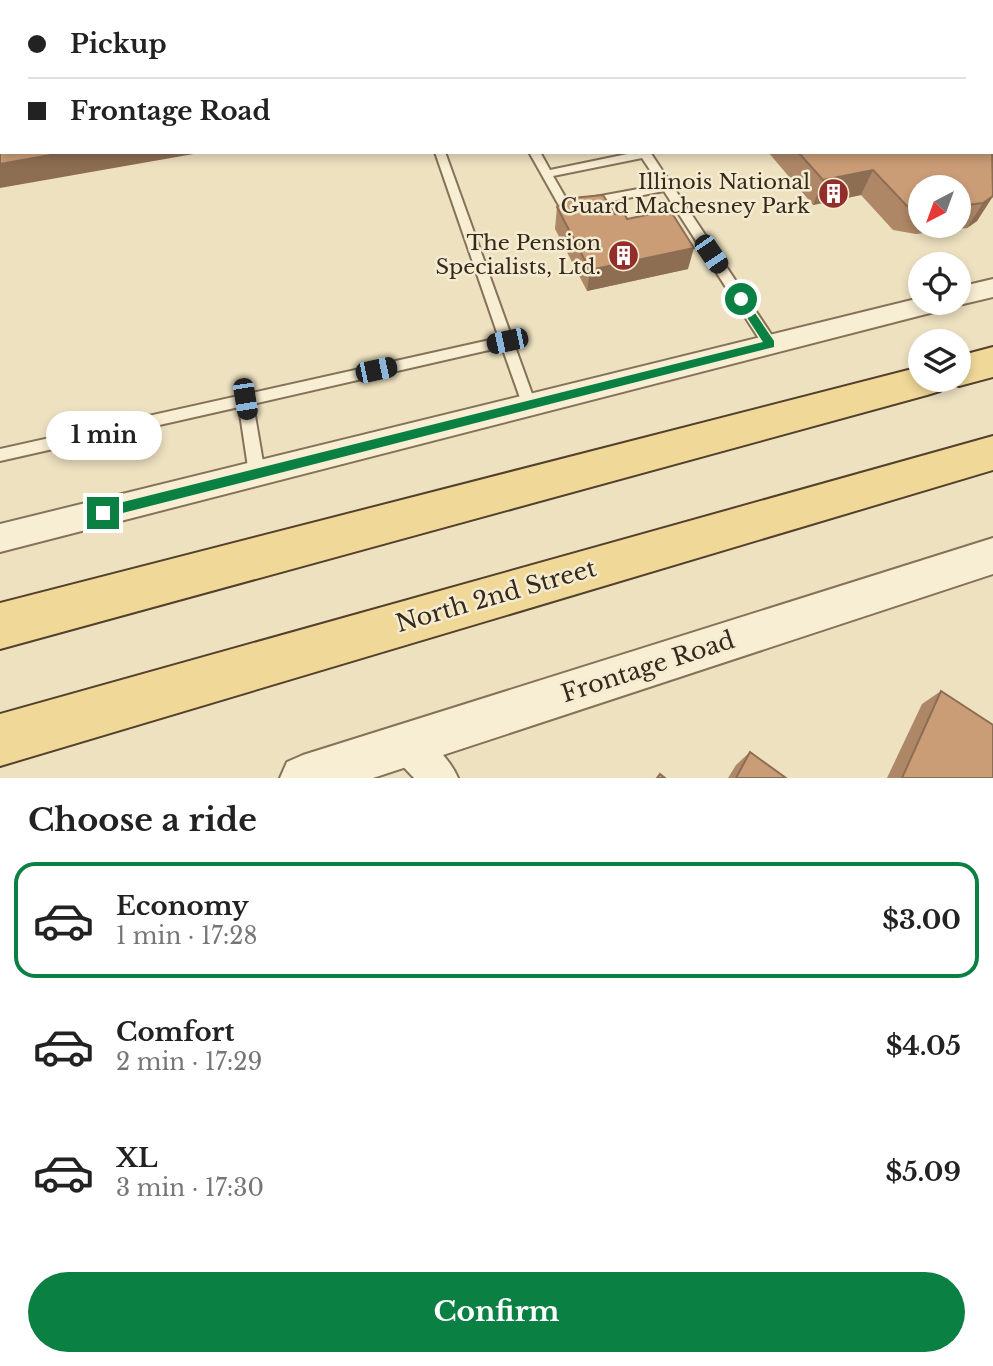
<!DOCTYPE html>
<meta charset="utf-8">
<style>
:root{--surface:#fff;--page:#f2f2f2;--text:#222;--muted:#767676;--line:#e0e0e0;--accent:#0b8043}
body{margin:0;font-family:"Libre Baskerville",serif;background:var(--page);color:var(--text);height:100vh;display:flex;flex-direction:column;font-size:26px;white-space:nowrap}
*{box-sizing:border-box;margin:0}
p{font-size:23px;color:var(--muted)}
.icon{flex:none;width:38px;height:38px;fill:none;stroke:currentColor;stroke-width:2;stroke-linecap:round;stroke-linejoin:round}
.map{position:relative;height:778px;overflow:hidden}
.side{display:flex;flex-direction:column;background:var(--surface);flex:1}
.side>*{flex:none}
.hud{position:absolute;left:0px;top:0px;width:994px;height:154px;box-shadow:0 4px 10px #0003;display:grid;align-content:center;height:154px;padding:0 28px;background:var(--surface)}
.needle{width:46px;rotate:221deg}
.fabs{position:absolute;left:908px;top:175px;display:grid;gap:14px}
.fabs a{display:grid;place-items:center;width:63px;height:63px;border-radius:50%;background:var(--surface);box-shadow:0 4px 10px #0003;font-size:35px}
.end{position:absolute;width:32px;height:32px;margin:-16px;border:9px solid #0b8043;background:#fff;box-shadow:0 0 0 4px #fff}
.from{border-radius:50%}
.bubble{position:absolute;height:49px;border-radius:24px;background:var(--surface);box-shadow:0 4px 10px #0003;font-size:23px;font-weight:700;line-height:49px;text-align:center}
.car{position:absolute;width:21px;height:42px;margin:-21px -10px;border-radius:9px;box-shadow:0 0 5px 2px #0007;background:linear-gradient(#222 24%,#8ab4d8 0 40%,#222 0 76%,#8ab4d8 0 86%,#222 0)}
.hud b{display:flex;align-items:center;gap:24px;height:66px;font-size:26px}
.hud b+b{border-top:2px solid var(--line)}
.hud i{width:18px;height:18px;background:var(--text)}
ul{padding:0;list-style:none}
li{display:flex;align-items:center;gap:21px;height:116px;margin:0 14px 10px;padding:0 14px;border:4px solid transparent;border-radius:21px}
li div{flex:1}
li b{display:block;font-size:26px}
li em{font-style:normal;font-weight:700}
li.on{border-color:var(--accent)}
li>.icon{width:63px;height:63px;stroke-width:1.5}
h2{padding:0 28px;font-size:32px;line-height:84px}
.primary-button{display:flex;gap:14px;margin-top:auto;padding:14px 28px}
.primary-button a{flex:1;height:80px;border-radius:42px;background:var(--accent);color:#fff;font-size:28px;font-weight:700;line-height:80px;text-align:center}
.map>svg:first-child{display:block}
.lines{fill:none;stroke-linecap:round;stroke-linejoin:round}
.service-casing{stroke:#857259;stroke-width:4}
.minor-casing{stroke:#857259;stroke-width:4}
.tertiary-casing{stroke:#857259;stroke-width:4}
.primary-casing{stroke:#53402d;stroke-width:4}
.service{fill:#f8eed3;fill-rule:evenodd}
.minor{fill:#f8eed3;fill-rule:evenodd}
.tertiary{fill:#f8eed3;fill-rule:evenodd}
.primary{fill:#f0d898;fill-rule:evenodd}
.wall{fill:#ae8766;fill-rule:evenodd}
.shaded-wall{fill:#8d6e53}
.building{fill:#ca9d77;stroke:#8d6e53;stroke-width:2}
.route{fill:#0b8043}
.labels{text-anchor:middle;stroke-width:5;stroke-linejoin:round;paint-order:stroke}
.poi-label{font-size:21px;fill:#352a1d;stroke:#f4ebd0;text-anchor:end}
.near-street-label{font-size:24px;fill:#352a1d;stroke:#f4ebd0}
</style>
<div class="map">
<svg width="993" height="778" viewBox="0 0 993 778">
<rect width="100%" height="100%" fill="#ede1c0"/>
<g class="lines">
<defs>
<g id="service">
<polygon points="219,0 237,0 218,2"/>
<rect x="277" y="0" width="8" height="2"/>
<polygon points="382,0 390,0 391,2 382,2"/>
<polygon points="821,0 830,0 831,2 822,2"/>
<rect x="0" y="32" width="2" height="6"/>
<rect x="992" y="139" width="1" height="6"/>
<polygon points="435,152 445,152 536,405 534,409 524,409 502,347 253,404 265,474 262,479 257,481 252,479 249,474 239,407 0,461 0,449 499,338"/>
<path d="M529 152H540L550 170 637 152H650L775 340 777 344 775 348H765L664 191 565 210 561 209ZM642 158 660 185 568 202 553 176Z"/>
</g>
<g id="minor">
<polygon points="0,0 23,0 2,2 2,7"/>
<polygon points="993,279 993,297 959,305 953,303 959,303 959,287"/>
<polygon points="920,298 920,303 946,303 943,309 934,312 0,552 0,524"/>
<path d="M406 727C427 736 449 757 458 778H414L394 757 388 745 394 733Z"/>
</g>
<polygon id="tertiary" points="993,538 993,574 373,778 280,778 287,762 303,755"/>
<g id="primary">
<polygon points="993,347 993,377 959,386 945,381 940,391 927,395 0,649 0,603 920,367 920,380 959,380 959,356"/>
<polygon points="993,436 993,470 0,766 0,714"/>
</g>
</defs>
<use href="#service" class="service-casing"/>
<use href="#minor" class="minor-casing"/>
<use href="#tertiary" class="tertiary-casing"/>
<use href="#primary" class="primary-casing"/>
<use href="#service" class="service"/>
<use href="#minor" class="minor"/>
<use href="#tertiary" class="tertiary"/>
<use href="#primary" class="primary"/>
</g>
<g class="wall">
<path d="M768 152H992L993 196 977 221 967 228 916 234 893 230 861 195 813 205ZM920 187H959V226H920Z"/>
<polygon points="557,207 615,214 627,219 688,269 587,291 555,229"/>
<polygon points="941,691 993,778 887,778 922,704"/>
<polygon points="750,752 786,778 728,778 736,765"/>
</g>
<g class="shaded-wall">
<polygon points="67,152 205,152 0,188 0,164"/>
<polygon points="873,170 861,195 813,205 823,180"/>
<polygon points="993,196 977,221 967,228 983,203"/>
<polygon points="694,248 688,269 587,291 590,270"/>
</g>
<g class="building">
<polygon points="128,0 143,0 143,2 115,2"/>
<polygon points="0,40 2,40 2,152 67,152 0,164"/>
<polygon points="992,150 993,196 983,203 959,206 959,187 920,187 920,208 907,206 873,170 823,180 798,152 992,152"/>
<polygon points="603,195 615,214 624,213 627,219 670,210 694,248 590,270 557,207 572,198"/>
<polygon points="941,691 993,725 993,778 902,778"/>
<polygon points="750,752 786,778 736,778"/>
<polygon points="660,774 665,778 657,778"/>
</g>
<polygon class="route" points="741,295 744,297 774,341 774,347 103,518 96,513 103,507 763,342 735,299"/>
<defs>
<symbol id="building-disc" viewBox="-11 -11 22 22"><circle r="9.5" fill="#932e2a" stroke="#f4ebd0"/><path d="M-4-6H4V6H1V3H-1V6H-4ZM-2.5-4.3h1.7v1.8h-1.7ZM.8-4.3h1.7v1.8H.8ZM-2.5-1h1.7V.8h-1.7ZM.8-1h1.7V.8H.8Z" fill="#fff"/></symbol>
</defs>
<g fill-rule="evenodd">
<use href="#building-disc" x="816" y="176" width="35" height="35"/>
<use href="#building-disc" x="606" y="238" width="35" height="35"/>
</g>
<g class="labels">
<g class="poi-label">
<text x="810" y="189">Illinois National<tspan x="810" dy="24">Guard Machesney Park</tspan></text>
<text x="601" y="250">The Pension<tspan x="601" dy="24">Specialists, Ltd.</tspan></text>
</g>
<g class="near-street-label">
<text transform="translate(496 596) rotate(-16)" y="8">North 2nd Street</text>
<text transform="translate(648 667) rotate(-18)" y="8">Frontage Road</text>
</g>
</g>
</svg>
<div class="fabs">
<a><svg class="needle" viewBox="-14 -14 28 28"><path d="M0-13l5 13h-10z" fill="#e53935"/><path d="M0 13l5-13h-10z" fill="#767676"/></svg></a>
<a><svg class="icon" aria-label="locate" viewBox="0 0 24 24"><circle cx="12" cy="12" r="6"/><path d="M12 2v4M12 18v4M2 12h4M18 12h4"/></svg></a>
<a><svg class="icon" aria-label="layers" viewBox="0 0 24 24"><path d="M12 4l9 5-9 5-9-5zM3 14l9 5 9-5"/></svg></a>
</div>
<i class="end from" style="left:741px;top:299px"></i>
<i class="end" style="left:103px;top:513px"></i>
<div class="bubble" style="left:46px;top:411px;width:116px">1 min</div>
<i class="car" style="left:711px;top:254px;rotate:146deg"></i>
<i class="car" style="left:507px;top:341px;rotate:258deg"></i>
<i class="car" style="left:376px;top:370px;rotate:78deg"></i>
<i class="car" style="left:245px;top:399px;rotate:171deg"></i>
<div class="hud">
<b><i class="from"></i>Pickup</b>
<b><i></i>Frontage Road</b>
</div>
</div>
<section class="side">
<h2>Choose a ride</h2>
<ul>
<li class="on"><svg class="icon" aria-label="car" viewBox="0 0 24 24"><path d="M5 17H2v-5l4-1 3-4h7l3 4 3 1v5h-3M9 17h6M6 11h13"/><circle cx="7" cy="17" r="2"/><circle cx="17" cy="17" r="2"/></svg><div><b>Economy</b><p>1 min · 17:28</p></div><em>$3.00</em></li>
<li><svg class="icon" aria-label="car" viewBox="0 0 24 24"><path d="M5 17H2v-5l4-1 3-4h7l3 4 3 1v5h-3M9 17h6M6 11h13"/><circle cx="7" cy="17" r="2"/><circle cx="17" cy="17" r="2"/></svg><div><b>Comfort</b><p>2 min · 17:29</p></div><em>$4.05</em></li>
<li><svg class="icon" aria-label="car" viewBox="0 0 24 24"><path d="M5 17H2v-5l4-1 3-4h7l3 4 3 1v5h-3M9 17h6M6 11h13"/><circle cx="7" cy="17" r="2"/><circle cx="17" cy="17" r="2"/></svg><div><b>XL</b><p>3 min · 17:30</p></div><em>$5.09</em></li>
</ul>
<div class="primary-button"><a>Confirm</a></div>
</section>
